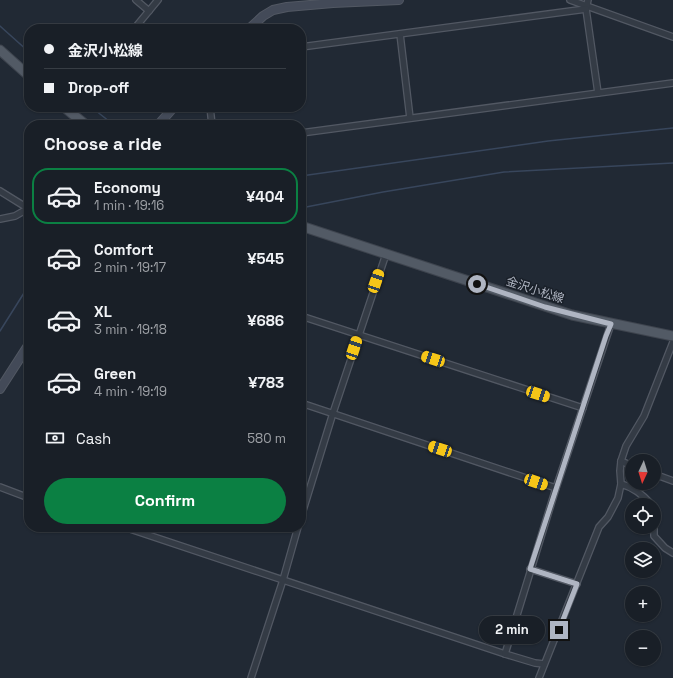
<!DOCTYPE html>
<meta charset="utf-8">
<style>
:root{--surface:#191f27;--page:#22272f;--text:#f1f3f6;--muted:#9fa2a7;--line:#373d44;--accent:#0b8043}
body{margin:0;font-family:"Space Grotesk","Noto Sans JP",sans-serif;background:var(--page);color:var(--text);height:100vh;display:flex;flex-direction:column;font-size:15px;white-space:nowrap}
*{box-sizing:border-box;margin:0}
p{font-size:13px;color:var(--muted)}
.icon{flex:none;width:22px;height:22px;fill:none;stroke:currentColor;stroke-width:2;stroke-linecap:round;stroke-linejoin:round}
.map{position:relative;flex:1;overflow:hidden}
.panel{position:absolute;left:24px;top:120px;width:282px;height:412px;display:flex;flex-direction:column;background:var(--surface);border-radius:16px;box-shadow:0 1px 3px #0004,0 0 0 1px var(--line)}
.panel>*{flex:none}
.hud{position:absolute;left:24px;top:24px;width:282px;height:88px;border-radius:16px;box-shadow:0 1px 3px #0004,0 0 0 1px var(--line);display:grid;align-content:center;height:88px;padding:0 20px;background:var(--surface)}
.needle{width:26px;rotate:184deg}
.fabs{position:absolute;left:625px;top:454px;display:grid;gap:8px}
.fabs a{display:grid;place-items:center;width:36px;height:36px;border-radius:50%;background:var(--surface);box-shadow:0 1px 3px #0004,0 0 0 1px var(--line);font-size:20px}
.end{position:absolute;width:18px;height:18px;margin:-9px;border:5px solid #afb5c2;background:#111;box-shadow:0 0 0 2px #111}
.from{border-radius:50%}
.bubble{position:absolute;height:28px;border-radius:14px;background:var(--surface);box-shadow:0 1px 3px #0004,0 0 0 1px var(--line);font-size:13px;font-weight:700;line-height:28px;text-align:center}
.car{position:absolute;width:12px;height:24px;margin:-12px -6px;border-radius:5px;box-shadow:0 0 3px 1px #0007;background:linear-gradient(#f5c518 24%,#345 0 40%,#f5c518 0 76%,#345 0 86%,#f5c518 0)}
.hud b{display:flex;align-items:center;gap:14px;height:38px;font-size:15px}
.hud b+b{border-top:1px solid var(--line)}
.hud i{width:10px;height:10px;background:var(--text)}
ul{padding:0;list-style:none}
li{display:flex;align-items:center;gap:12px;height:56px;margin:0 8px 6px;padding:0 12px;border:2px solid transparent;border-radius:16px}
li div{flex:1}
li b{display:block;font-size:15px}
li em{font-style:normal;font-weight:700}
li.active{border-color:var(--accent)}
li>.icon{width:36px;height:36px;stroke-width:1.5}
h2{padding:0 20px;font-size:18px;line-height:48px}
.pay{display:flex;align-items:center;gap:10px;height:44px;padding:0 20px;font-size:15px}
.pay p{margin-inline-start:auto}
.button{display:flex;gap:8px;margin-top:auto;padding:8px 20px}
.button a{flex:1;height:46px;border-radius:24px;background:var(--accent);color:#fff;font-size:16px;font-weight:700;line-height:46px;text-align:center}
.map>svg:first-child{display:block}
.lines{fill:none;stroke-linecap:round;stroke-linejoin:round}
.stream{stroke:#38465c;stroke-width:1.5}
.street-casing{stroke:#525863;stroke-width:8}
.secondary-casing{stroke:#525863;stroke-width:10}
.primary-casing{stroke:#3e444e;stroke-width:11}
.street{stroke:#343b45;stroke-width:5.5}
.secondary{stroke:#434a58;stroke-width:8}
.primary{stroke:#525a65;stroke-width:9}
.route{stroke:#afb5c2;stroke-width:5}
.labels{text-anchor:middle;stroke-width:3;stroke-linejoin:round;paint-order:stroke}
.street-label{font-size:12px;fill:#afb5c2;stroke:#1a2029}
</style>
<div class="map">
<svg width="673" height="678" viewBox="0 0 673 678">
<rect width="100%" height="100%" fill="#212934"/>
<g class="lines">
<g class="stream">
<polyline points="0,26 29,52"/>
<polyline points="91,107 114,125"/>
<polyline points="301,176 548,141 673,128"/>
<polyline points="301,208 383,192 504,172 673,163"/>
<polyline points="0,331 29,285"/>
</g>
<defs>
<g id="street">
<polyline points="136,0 149,11"/>
<polyline points="570,0 673,37"/>
<polyline points="588,0 586,9 598,93"/>
<polyline points="134,29 158,0"/>
<polyline points="400,34 410,118"/>
<polyline points="301,47 586,9"/>
<polyline points="210,107 212,125"/>
<polyline points="301,133 673,83"/>
<polyline points="0,191 29,209"/>
<polyline points="0,219 15,216 29,208"/>
<polyline points="301,316 583,408"/>
<polyline points="301,403 556,488"/>
<polyline points="621,461 632,466"/>
<polyline points="654,474 673,481"/>
<path d="M621 484C633 487 644 496 652 505"/>
<polyline points="0,487 29,498"/>
<polyline points="654,514 654,536 665,548 673,553"/>
<polyline points="301,517 333,413 386,254"/>
<polyline points="124,527 505,654 535,663 544,664"/>
<polyline points="530,569 577,584"/>
<polyline points="505,654 556,488 611,324"/>
<polyline points="251,678 283,580 298,527"/>
<polyline points="539,678 599,527 608,517 618,498 621,484 620,471 621,461 626,446 644,416 673,342"/>
</g>
<g id="secondary">
<polyline points="249,29 263,16 273,10 287,7 333,3 399,0"/>
<polyline points="158,125 174,107"/>
<polyline points="0,389 29,344"/>
</g>
<g id="primary">
<polyline points="0,50 29,76"/>
<polyline points="64,107 86,125"/>
<polyline points="301,226 572,315 673,336"/>
</g>
</defs>
<use href="#street" class="street-casing"/>
<use href="#secondary" class="secondary-casing"/>
<use href="#primary" class="primary-casing"/>
<use href="#street" class="street"/>
<use href="#secondary" class="secondary"/>
<use href="#primary" class="primary"/>
</g>
<g class="lines">
<polyline class="route" points="477,284 545,307 611,324 606,336 530,569 577,584 559,630"/>
</g>
<g class="labels">
<g class="street-label">
<text transform="translate(535 290) rotate(18)" y="4">金沢小松線</text>
</g>
</g>
</svg>
<div class="fabs">
<a><svg class="needle" viewBox="-14 -14 28 28"><path d="M0-13l5 13h-10z" fill="#e53935"/><path d="M0 13l5-13h-10z" fill="#9fa2a7"/></svg></a>
<a><svg class="icon" aria-label="locate" viewBox="0 0 24 24"><circle cx="12" cy="12" r="6"/><path d="M12 2v4M12 18v4M2 12h4M18 12h4"/></svg></a>
<a><svg class="icon" aria-label="layers" viewBox="0 0 24 24"><path d="M12 4l9 5-9 5-9-5zM3 14l9 5 9-5"/></svg></a>
<a>+</a>
<a>−</a>
</div>
<i class="end from" style="left:477px;top:284px"></i>
<i class="end" style="left:559px;top:630px"></i>
<div class="bubble" style="left:479px;top:616px;width:66px">2 min</div>
<i class="car" style="left:376px;top:281px;rotate:19deg"></i>
<i class="car" style="left:354px;top:348px;rotate:18deg"></i>
<i class="car" style="left:433px;top:359px;rotate:288deg"></i>
<i class="car" style="left:538px;top:394px;rotate:108deg"></i>
<i class="car" style="left:440px;top:449px;rotate:288deg"></i>
<i class="car" style="left:536px;top:482px;rotate:109deg"></i>
<div class="hud">
<b><i class="from"></i>金沢小松線</b>
<b><i></i>Drop-off</b>
</div>
<section class="panel">
<h2>Choose a ride</h2>
<ul>
<li class="active"><svg class="icon" aria-label="car" viewBox="0 0 24 24"><path d="M5 17H2v-5l4-1 3-4h7l3 4 3 1v5h-3M9 17h6M6 11h13"/><circle cx="7" cy="17" r="2"/><circle cx="17" cy="17" r="2"/></svg><div><b>Economy</b><p>1 min · 19:16</p></div><em>¥404</em></li>
<li><svg class="icon" aria-label="car" viewBox="0 0 24 24"><path d="M5 17H2v-5l4-1 3-4h7l3 4 3 1v5h-3M9 17h6M6 11h13"/><circle cx="7" cy="17" r="2"/><circle cx="17" cy="17" r="2"/></svg><div><b>Comfort</b><p>2 min · 19:17</p></div><em>¥545</em></li>
<li><svg class="icon" aria-label="car" viewBox="0 0 24 24"><path d="M5 17H2v-5l4-1 3-4h7l3 4 3 1v5h-3M9 17h6M6 11h13"/><circle cx="7" cy="17" r="2"/><circle cx="17" cy="17" r="2"/></svg><div><b>XL</b><p>3 min · 19:18</p></div><em>¥686</em></li>
<li><svg class="icon" aria-label="car" viewBox="0 0 24 24"><path d="M5 17H2v-5l4-1 3-4h7l3 4 3 1v5h-3M9 17h6M6 11h13"/><circle cx="7" cy="17" r="2"/><circle cx="17" cy="17" r="2"/></svg><div><b>Green</b><p>4 min · 19:19</p></div><em>¥783</em></li>
</ul>
<div class="pay"><svg class="icon" aria-label="cash" viewBox="0 0 24 24"><path d="M3 7h18v10H3z"/><circle cx="12" cy="12" r="2"/></svg>Cash<p>580 m</p></div>
<div class="button"><a>Confirm</a></div>
</section>
</div>
